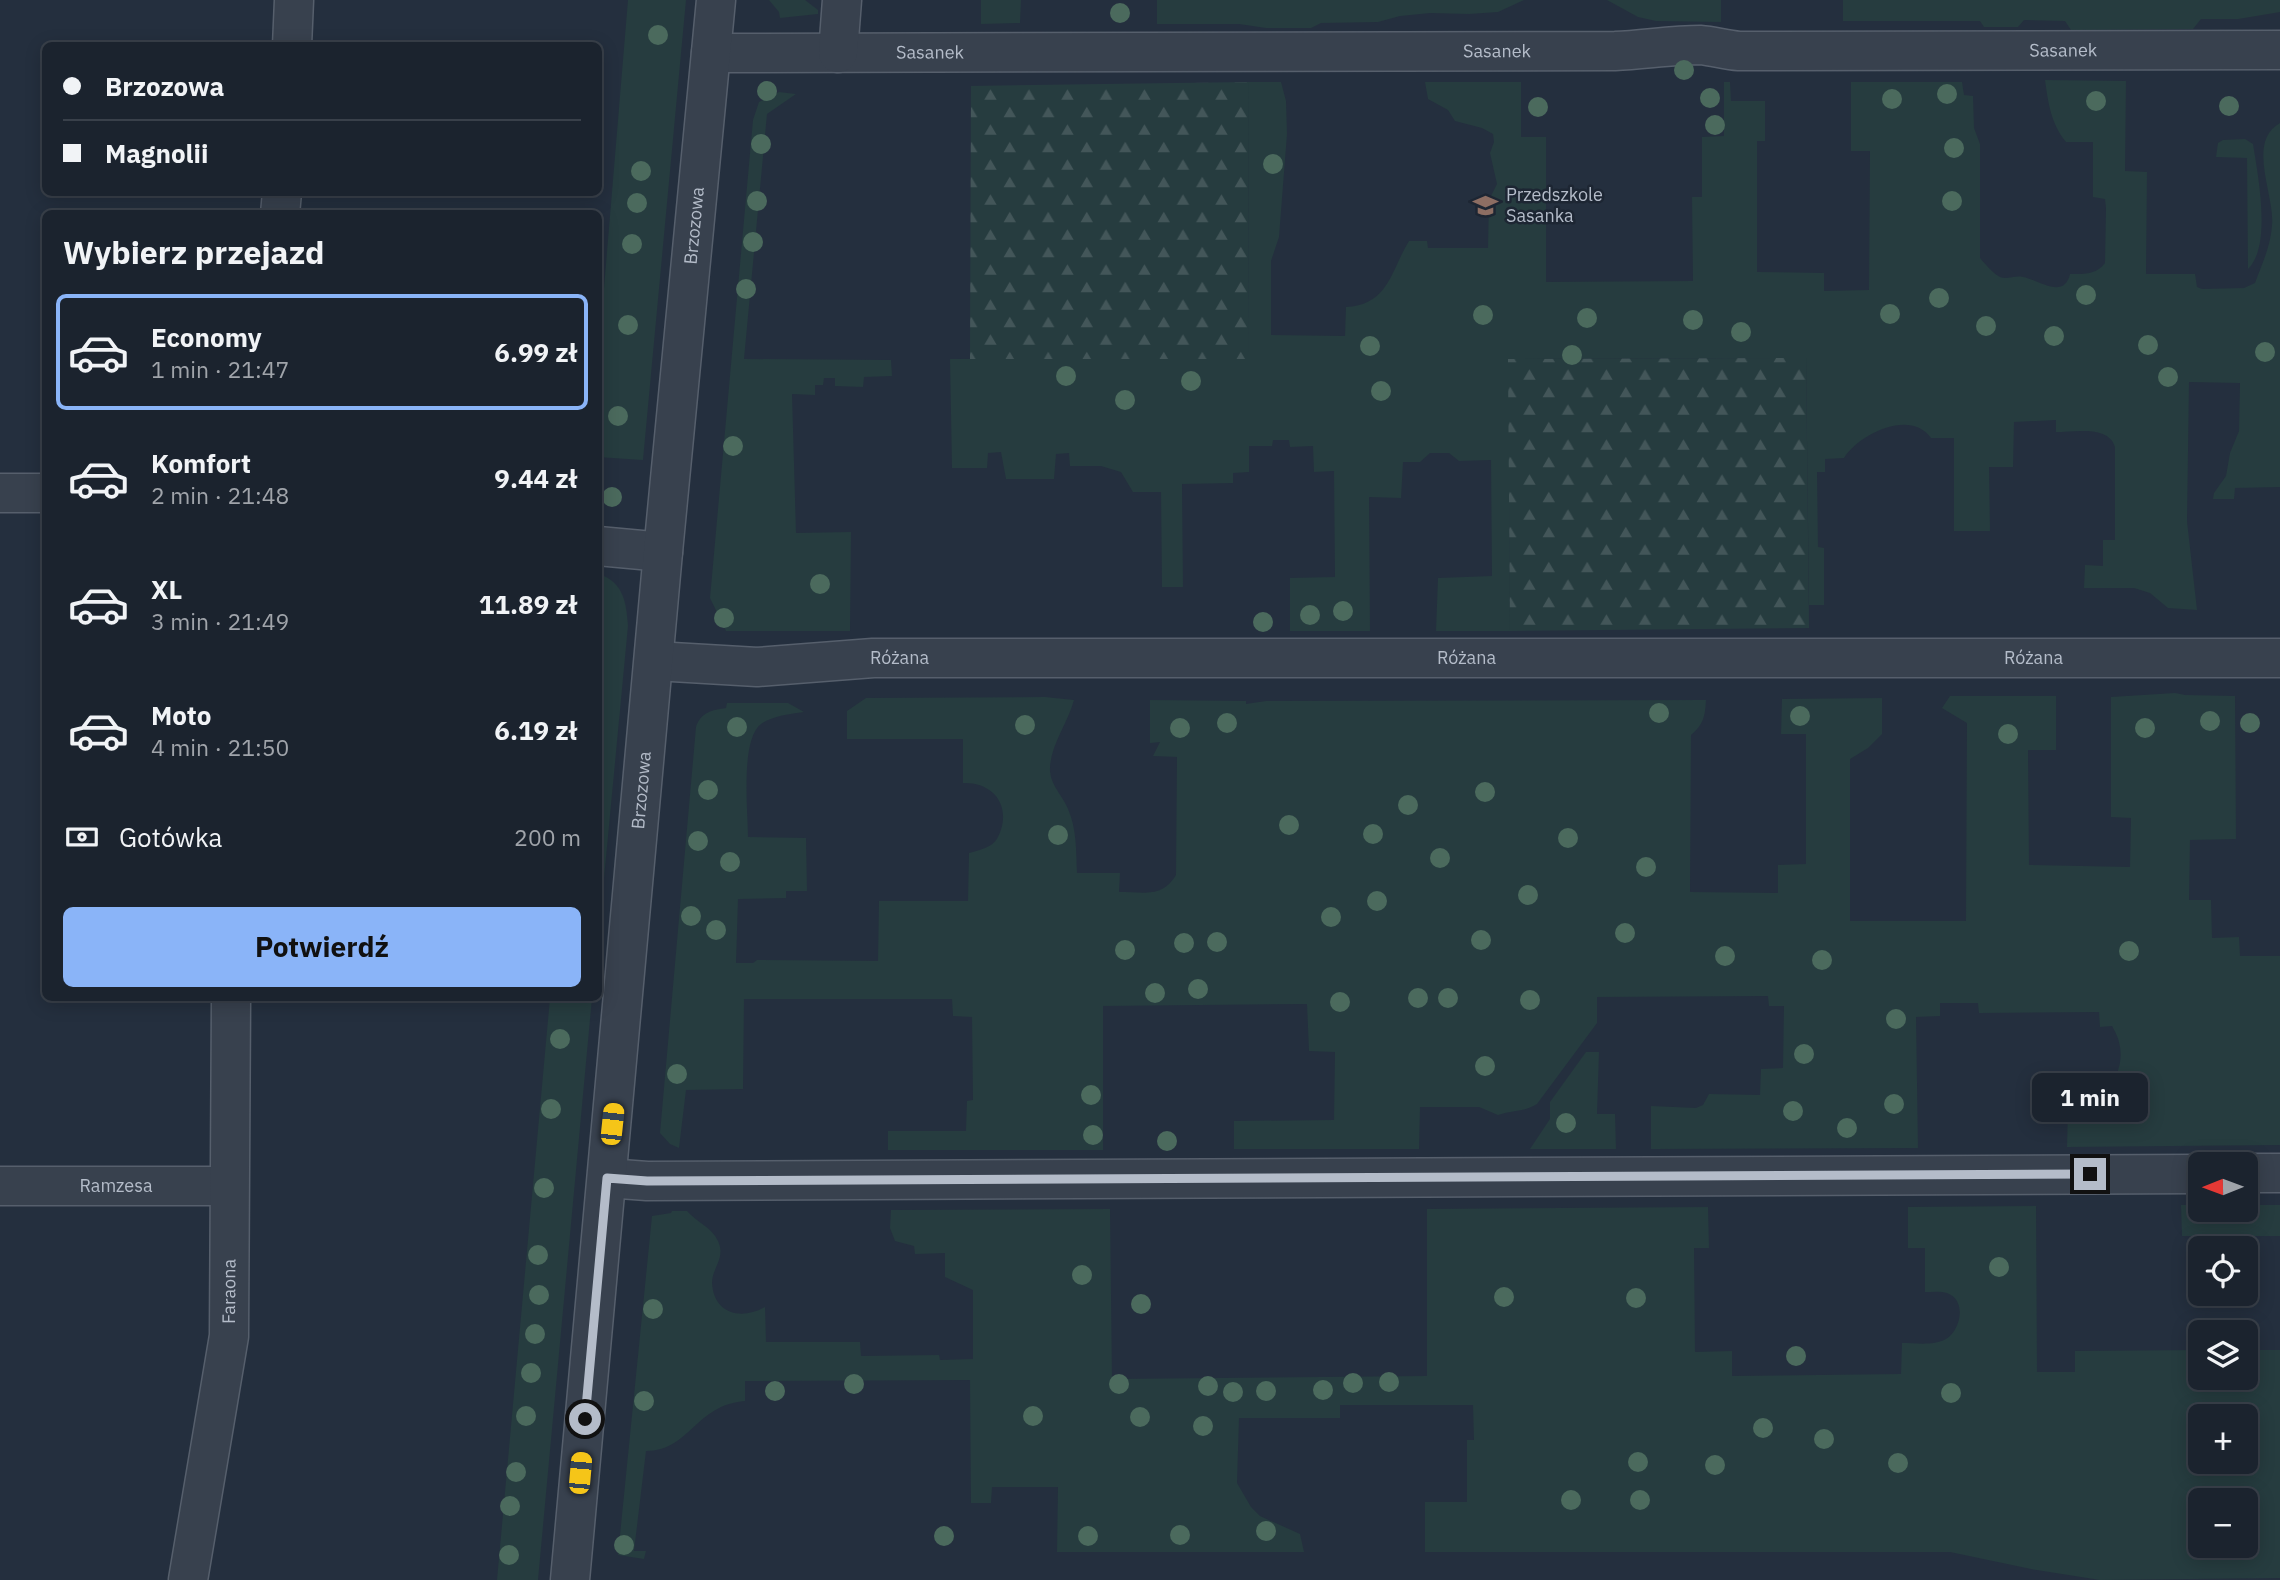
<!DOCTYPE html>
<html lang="pl">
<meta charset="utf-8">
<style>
:root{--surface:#1b232e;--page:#242b36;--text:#f1f3f6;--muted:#a0a4aa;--line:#39404a;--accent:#8ab4f8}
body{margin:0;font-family:"IBM Plex Sans",sans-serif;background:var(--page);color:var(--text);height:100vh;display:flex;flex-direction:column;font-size:26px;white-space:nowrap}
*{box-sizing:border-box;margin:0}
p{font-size:23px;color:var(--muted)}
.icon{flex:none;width:38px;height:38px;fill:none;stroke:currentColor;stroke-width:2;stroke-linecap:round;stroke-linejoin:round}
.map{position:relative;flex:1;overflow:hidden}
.drawer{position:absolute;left:42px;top:210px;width:560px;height:791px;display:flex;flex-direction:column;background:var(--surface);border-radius:10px;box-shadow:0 4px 18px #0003,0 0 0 2px var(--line)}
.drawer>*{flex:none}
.hud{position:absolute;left:42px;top:42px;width:560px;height:154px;border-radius:10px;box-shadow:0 4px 18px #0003,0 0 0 2px var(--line);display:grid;align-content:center;height:154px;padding:0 21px;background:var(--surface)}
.needle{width:46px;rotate:269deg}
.fabs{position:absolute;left:2188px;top:1152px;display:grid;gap:14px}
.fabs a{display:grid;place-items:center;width:70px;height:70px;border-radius:10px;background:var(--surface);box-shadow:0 4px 18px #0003,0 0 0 2px var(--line);font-size:35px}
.end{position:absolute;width:32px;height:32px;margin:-16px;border:9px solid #b4bcc9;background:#111;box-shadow:0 0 0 4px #111}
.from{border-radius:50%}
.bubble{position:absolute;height:49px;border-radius:10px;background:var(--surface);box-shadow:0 4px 18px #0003,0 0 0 2px var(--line);font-size:23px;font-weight:700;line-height:49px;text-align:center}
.car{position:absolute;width:21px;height:42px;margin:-21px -10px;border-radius:9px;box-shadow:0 0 5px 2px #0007;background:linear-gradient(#f5c518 24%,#345 0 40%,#f5c518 0 76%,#345 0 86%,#f5c518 0)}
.hud b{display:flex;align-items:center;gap:24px;height:66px;font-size:26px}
.hud b+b{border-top:2px solid var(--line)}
.hud i{width:18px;height:18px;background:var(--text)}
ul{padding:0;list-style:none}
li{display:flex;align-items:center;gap:21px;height:116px;margin:0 14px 10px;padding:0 7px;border:4px solid transparent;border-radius:10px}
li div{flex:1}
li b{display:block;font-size:26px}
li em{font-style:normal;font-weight:700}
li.active{border-color:var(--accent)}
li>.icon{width:63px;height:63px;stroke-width:1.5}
h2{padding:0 21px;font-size:32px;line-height:84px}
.pay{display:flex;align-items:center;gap:18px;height:77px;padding:0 21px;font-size:26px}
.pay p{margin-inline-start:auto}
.action{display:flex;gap:14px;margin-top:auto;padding:14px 21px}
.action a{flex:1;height:80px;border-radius:10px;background:var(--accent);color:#111;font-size:28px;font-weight:700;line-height:80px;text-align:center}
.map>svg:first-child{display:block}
.green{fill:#263c3f;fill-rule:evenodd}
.forest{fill:url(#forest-firs)}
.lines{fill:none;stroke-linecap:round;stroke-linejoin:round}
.minor-casing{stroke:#565f6c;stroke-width:41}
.minor{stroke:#38414e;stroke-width:38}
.tree{fill:#4b6a5d}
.route{stroke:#b4bcc9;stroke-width:9}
.labels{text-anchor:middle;stroke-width:5;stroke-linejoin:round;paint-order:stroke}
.street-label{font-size:18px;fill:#b4bcc9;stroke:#1d2633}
.poi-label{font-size:18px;fill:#b4bcc9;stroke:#1d2633;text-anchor:start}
</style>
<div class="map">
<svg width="2280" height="1580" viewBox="0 0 2280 1580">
<defs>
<pattern id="forest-firs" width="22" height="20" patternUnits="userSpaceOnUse" patternTransform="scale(1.75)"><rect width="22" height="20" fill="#263c3f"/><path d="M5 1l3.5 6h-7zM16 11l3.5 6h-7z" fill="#435659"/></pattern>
</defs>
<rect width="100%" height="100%" fill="#242f3e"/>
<g class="green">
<polygon points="628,0 686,0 643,460 598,457 599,348"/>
<polygon points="769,0 805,0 818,10 818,14 780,18 779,12"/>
<polygon points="981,0 1021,0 1020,23 981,24"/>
<polygon points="1157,0 1524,0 1498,12 1469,14 1430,13 1400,16 1378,22 1321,23 1311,28 1266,28 1239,24 1157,24"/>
<polygon points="1607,0 1721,0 1721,22 1656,21 1638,17"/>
<polygon points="1843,0 2280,0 2280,12 2238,19 2201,19 2193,29 2071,30 2065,21 2024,20 2018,27 1984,27 1980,21 1843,21"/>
<path d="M2045 80 2126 81 2125 171 2147 172 2146 274H2195L2197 287 2202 289 2244 288 2255 283C2262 264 2271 245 2272 225 2275 195 2246 142 2280 123V487L2235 488 2234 499H2213L2214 493 2226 476 2230 453 2239 431 2240 383 2189 382 2187 521 2197 610 2168 608 2150 593 2134 588H2084L2085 565 2103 566V540H2115V447C2109 425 2074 432 2056 432V420L2014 422 2013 467H1989L1990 531H1954V438H1931C1910 408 1858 435 1844 458L1825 459V472H1817L1818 547 1824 548V605H1809L1806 358 1509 359 1510 631H1436L1438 578 1492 576 1491 460 1459 461 1449 453H1430L1420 462H1403L1401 498 1369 497 1370 631H1290V578L1335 577 1334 471 1314 472 1313 446 1290 447 1289 440H1273L1272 446H1249V472L1233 473V483L1182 484 1183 587H1162L1161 492H1133L1121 472 1101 466H1070L1069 453 1056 454 1054 479H1006L1001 452 988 453 987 468H952L950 359 1249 358 1248 82H1281L1286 101 1287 134 1279 237 1271 261V335L1345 336 1346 307C1389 305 1391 270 1409 241H1427L1428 248H1488L1489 200 1497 184 1490 153 1494 142 1493 134 1482 128 1455 121 1448 110 1428 99 1425 82H1521V137H1546V282L1693 281 1692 197H1702V137L1724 136V82H1730L1731 101H1765V141H1757V272L1824 273V291L1869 290 1870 151H1851V82H1962L1964 95 1973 96 1974 128 1980 144V258C1984 263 1995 275 2000 277 2007 280 2015 275 2023 277 2039 280 2064 300 2070 274 2084 274 2096 275 2105 263L2106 208 2105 199 2093 197V142H2066C2051 124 2048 102 2045 80Z"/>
<polygon points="779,92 796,94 767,114 744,359 891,360 892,376 864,377 863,387 835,386 835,378 824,378 823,385 815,385 815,395 792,394 796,533 851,532 850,631 726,631 710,598 753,120 759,102"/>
<path d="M2245 139 2253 144C2258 175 2272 246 2248 269L2247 158 2216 157 2218 143 2223 140Z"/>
<path d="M599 574C624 583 626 602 628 626L599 931Z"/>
<path d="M2175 693 2185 695 2235 696 2236 839 2190 840 2189 900H2211L2212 938 2239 937 2240 956H2280V1145L2067 1147 2068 1108H2099L2100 1084H2112C2123 1064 2124 1046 2112 1026L2100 1027 2099 1012 1979 1013 1978 1003H1940V1016L1916 1017 1918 1148 1651 1149V1106L1696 1108 1703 1105 1709 1094 1760 1095 1761 1069 1783 1068 1784 1006H1769L1768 996 1597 997V1023L1537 1104C1525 1112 1511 1110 1498 1115L1479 1107H1420L1419 1149H1234V1121L1334 1120 1335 1052 1309 1051 1307 1004 1103 1006V1150H888V1131H966L967 1101 973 1100 972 1017 953 1016 952 999H744L743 1089 686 1090 679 1148 670 1144 660 1133 696 727C701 712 712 710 726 708L727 703H788L804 712C790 714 772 716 761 724 740 740 748 812 748 837L806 838 807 891H786V898L738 899 736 963H753L757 960 878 961 879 901H968L969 853C977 851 984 849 991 845 998 840 1000 833 1002 826 1008 799 988 782 963 783V739H847V711L866 698 1045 697 1074 700C1068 723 1049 747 1050 771 1051 786 1063 796 1068 809 1077 829 1076 852 1077 873H1120L1119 892C1145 892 1162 898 1176 875L1177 757 1153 756 1160 742 1150 743V700L1246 701V704L1266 701 1706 700C1705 716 1704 724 1691 735L1690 892 1778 893V865L1806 864V734H1781L1782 699 1882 698V734L1868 748 1850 759V921H1966L1967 723 1942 708 1950 696H2056V750H2028L2029 865 2130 867 2131 818 2111 817V697Z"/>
<polygon points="550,998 592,998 538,1580 497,1580"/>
<polygon points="1586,1052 1599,1052 1597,1114 1615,1114 1616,1149 1530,1149 1550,1119 1550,1102"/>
<polygon points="2181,1205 2200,1205 2200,1209 2245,1209 2245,1205 2280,1205 2280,1236 2182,1236"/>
<path d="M2036 1206 2037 1372H2075V1351L2200 1350V1377H2245V1350H2280V1578L2100 1580 2031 1569 1950 1552H1425V1502H1467V1440H1474L1473 1405H1340V1418H1239L1237 1483 1251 1507 1260 1516 1300 1534 1304 1552H1057L1058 1487H992L991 1503H971L970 1380 745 1381V1401C695 1405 690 1451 646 1451L634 1551H646L644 1559 618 1555 652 1216 671 1213 672 1211H687C696 1222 712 1227 718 1241 726 1258 712 1268 712 1283 714 1315 742 1320 765 1307L766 1342H860L861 1356 939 1355 940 1360 973 1359V1290L945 1277V1253L915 1254 914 1246 895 1241 890 1228 891 1210 1110 1209 1112 1379 1427 1376V1209L1708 1207 1709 1248H1694L1695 1352 1732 1351V1376L1901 1374 1902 1343C1915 1343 1934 1346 1946 1339 1961 1330 1967 1300 1947 1293 1941 1291 1932 1292 1925 1292V1248H1908V1207ZM2200 1416H2245V1461H2200ZM2200 1500H2245V1545H2200Z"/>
</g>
<g class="forest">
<polygon points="1248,82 1249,359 970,359 971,86"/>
<polygon points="1806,358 1809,628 1510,631 1508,359"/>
</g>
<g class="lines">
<defs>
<g id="minor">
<polyline points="292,46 294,0"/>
<path id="s1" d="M711 53 1615 51C1643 50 1671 45 1700 45 1713 46 1726 50 1739 51L2280 50"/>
<polyline points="838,53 842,0"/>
<polyline points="280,214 282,192"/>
<polyline points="0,493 46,493"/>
<polyline points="598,546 663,552"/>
<path id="s2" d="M655 661 757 667 873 658H2280"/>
<polyline points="2245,1173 2280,1173"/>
<polyline points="607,1178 647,1181 2200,1174"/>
<path id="s3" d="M0 1186H229"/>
<path id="s4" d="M188 1580 229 1336 231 998"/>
<path id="s5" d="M570 1580 663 552 716 0"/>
</g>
</defs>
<use href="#minor" class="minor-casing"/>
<use href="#minor" class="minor"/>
</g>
<g class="tree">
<circle cx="1120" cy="13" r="10"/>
<circle cx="658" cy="35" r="10"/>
<circle cx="1684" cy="70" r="10"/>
<circle cx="767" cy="91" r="10"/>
<circle cx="1947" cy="94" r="10"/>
<circle cx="1710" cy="98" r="10"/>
<circle cx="1892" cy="99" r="10"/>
<circle cx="2096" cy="101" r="10"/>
<circle cx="2229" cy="106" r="10"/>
<circle cx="1538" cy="107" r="10"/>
<circle cx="1715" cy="125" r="10"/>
<circle cx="761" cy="144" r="10"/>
<circle cx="1954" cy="148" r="10"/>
<circle cx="1273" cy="164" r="10"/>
<circle cx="641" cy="171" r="10"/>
<circle cx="757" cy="201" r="10"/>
<circle cx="1952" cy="201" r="10"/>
<circle cx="637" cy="203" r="10"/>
<circle cx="753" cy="242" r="10"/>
<circle cx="632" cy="244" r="10"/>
<circle cx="746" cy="289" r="10"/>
<circle cx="2086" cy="295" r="10"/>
<circle cx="1939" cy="298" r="10"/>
<circle cx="1890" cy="314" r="10"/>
<circle cx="1483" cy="315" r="10"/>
<circle cx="1587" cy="318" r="10"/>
<circle cx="1693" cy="320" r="10"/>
<circle cx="628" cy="325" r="10"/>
<circle cx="1986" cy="326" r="10"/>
<circle cx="1741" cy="332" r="10"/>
<circle cx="2054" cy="336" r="10"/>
<circle cx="2148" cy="345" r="10"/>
<circle cx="1370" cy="346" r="10"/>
<circle cx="2265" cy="352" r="10"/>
<circle cx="1572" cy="355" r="10"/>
<circle cx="1066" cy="376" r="10"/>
<circle cx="2168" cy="377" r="10"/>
<circle cx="1191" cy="381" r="10"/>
<circle cx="1381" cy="391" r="10"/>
<circle cx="1125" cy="400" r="10"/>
<circle cx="618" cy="416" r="10"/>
<circle cx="733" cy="446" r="10"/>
<circle cx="612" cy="497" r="10"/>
<circle cx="820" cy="584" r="10"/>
<circle cx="1343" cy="611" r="10"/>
<circle cx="1310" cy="615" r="10"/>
<circle cx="724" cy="618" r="10"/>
<circle cx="1263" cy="622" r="10"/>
<circle cx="1659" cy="713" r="10"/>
<circle cx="1800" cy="716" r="10"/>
<circle cx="2210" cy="721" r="10"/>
<circle cx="1227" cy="723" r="10"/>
<circle cx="2250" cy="723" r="10"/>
<circle cx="1025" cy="725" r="10"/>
<circle cx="737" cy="727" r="10"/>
<circle cx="1180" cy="728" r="10"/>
<circle cx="2145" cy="728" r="10"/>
<circle cx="2008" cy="734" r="10"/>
<circle cx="708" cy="790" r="10"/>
<circle cx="1485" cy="792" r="10"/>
<circle cx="1408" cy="805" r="10"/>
<circle cx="1289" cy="825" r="10"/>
<circle cx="1373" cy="834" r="10"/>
<circle cx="1058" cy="835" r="10"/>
<circle cx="1568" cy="838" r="10"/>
<circle cx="698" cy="841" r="10"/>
<circle cx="1440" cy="858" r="10"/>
<circle cx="730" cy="862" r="10"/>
<circle cx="1646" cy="867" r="10"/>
<circle cx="1528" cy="895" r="10"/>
<circle cx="1377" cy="901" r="10"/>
<circle cx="691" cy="916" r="10"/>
<circle cx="1331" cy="917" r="10"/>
<circle cx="716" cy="930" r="10"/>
<circle cx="1625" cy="933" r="10"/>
<circle cx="1481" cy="940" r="10"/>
<circle cx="1217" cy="942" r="10"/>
<circle cx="1184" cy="943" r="10"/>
<circle cx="1125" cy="950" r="10"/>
<circle cx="2129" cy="951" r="10"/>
<circle cx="1725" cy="956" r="10"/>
<circle cx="1822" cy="960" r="10"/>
<circle cx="1198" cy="989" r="10"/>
<circle cx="1155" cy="993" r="10"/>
<circle cx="1418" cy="998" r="10"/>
<circle cx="1448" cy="998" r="10"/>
<circle cx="1530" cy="1000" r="10"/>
<circle cx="1340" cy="1002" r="10"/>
<circle cx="1896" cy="1019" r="10"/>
<circle cx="560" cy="1039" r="10"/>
<circle cx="1804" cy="1054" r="10"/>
<circle cx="1485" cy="1066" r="10"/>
<circle cx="677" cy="1074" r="10"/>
<circle cx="1091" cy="1095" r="10"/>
<circle cx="1894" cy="1104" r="10"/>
<circle cx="551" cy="1109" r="10"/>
<circle cx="1793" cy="1111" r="10"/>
<circle cx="1566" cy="1123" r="10"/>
<circle cx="1847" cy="1128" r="10"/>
<circle cx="1093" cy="1135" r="10"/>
<circle cx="1167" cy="1141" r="10"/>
<circle cx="544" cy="1188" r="10"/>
<circle cx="538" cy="1255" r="10"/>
<circle cx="1999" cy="1267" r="10"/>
<circle cx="1082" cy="1275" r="10"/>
<circle cx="539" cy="1295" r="10"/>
<circle cx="1504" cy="1297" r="10"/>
<circle cx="1636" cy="1298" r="10"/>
<circle cx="1141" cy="1304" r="10"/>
<circle cx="653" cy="1309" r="10"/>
<circle cx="535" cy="1334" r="10"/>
<circle cx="1796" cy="1356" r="10"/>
<circle cx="531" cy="1373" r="10"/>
<circle cx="1389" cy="1382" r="10"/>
<circle cx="1353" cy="1383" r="10"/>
<circle cx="854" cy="1384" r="10"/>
<circle cx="1119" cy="1384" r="10"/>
<circle cx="1208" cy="1386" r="10"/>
<circle cx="1323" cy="1390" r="10"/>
<circle cx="775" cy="1391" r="10"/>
<circle cx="1266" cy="1391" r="10"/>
<circle cx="1233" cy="1392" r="10"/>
<circle cx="1951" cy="1393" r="10"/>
<circle cx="644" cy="1401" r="10"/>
<circle cx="526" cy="1416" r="10"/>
<circle cx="1033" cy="1416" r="10"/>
<circle cx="1140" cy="1417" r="10"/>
<circle cx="1203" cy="1426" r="10"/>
<circle cx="1763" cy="1428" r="10"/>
<circle cx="1824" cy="1439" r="10"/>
<circle cx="1638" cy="1462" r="10"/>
<circle cx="1898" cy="1463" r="10"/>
<circle cx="1715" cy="1465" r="10"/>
<circle cx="516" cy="1472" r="10"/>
<circle cx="1571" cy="1500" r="10"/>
<circle cx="1640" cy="1500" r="10"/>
<circle cx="510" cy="1506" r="10"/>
<circle cx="1266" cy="1531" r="10"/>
<circle cx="1180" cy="1535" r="10"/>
<circle cx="944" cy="1536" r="10"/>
<circle cx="1088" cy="1536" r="10"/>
<circle cx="624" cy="1545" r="10"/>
<circle cx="509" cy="1555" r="10"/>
</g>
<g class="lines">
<polyline class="route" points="585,1419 607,1178 647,1181 2090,1174"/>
</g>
<defs>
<symbol id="school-bare" viewBox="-9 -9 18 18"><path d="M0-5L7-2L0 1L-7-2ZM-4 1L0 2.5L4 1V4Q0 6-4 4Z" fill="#8d6e63" stroke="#1d2633" stroke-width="2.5" paint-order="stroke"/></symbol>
</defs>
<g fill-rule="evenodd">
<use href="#school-bare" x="1468" y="188" width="35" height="35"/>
</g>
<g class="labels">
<g class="street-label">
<text dy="6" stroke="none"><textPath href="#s1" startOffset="1353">Sasanek</textPath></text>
<text dy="6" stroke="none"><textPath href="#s1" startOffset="786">Sasanek</textPath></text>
<text dy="6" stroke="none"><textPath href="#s1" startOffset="219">Sasanek</textPath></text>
<text dy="6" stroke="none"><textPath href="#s5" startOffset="1360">Brzozowa</textPath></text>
<text dy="6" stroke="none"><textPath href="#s2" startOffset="245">Różana</textPath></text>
<text dy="6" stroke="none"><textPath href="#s2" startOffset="812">Różana</textPath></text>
<text dy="6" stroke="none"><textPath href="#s2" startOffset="1379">Różana</textPath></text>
<text dy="6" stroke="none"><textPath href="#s5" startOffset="793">Brzozowa</textPath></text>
<text dy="6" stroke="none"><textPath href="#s3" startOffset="116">Ramzesa</textPath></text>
<text dy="6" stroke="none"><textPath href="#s4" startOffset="292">Faraona</textPath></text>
</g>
<g class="poi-label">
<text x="1506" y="201">Przedszkole<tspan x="1506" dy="21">Sasanka</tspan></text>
</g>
</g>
</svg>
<div class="fabs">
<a><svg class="needle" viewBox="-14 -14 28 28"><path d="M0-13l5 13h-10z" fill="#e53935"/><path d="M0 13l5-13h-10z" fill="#a0a4aa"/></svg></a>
<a><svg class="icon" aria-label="locate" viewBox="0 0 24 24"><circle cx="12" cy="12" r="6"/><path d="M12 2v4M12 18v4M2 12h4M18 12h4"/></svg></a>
<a><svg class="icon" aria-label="layers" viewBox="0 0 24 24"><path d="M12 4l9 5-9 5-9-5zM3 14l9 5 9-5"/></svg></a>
<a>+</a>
<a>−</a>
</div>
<i class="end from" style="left:585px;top:1419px"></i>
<i class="end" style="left:2090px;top:1174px"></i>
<div class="bubble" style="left:2032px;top:1073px;width:116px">1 min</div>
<i class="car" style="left:612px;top:1124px;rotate:6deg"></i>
<i class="car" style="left:580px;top:1473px;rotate:5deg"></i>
<div class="hud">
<b><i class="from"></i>Brzozowa</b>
<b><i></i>Magnolii</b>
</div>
<section class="drawer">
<h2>Wybierz przejazd</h2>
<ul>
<li class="active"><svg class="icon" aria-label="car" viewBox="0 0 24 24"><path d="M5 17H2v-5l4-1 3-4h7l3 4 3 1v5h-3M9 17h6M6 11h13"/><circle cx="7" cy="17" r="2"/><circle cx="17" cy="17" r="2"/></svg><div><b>Economy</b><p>1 min · 21:47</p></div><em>6.99 zł</em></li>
<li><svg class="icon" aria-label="car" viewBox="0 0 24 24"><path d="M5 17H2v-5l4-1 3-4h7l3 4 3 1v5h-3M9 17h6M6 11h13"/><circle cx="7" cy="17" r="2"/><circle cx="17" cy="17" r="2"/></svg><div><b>Komfort</b><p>2 min · 21:48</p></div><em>9.44 zł</em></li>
<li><svg class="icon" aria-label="car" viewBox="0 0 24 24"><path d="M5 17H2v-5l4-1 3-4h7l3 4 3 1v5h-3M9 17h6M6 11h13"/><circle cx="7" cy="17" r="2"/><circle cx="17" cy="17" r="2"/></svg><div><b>XL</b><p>3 min · 21:49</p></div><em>11.89 zł</em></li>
<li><svg class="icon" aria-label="car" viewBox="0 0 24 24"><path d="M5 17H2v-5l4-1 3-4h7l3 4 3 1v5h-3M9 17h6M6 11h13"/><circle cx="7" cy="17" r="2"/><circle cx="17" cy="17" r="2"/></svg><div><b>Moto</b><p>4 min · 21:50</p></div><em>6.19 zł</em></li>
</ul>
<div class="pay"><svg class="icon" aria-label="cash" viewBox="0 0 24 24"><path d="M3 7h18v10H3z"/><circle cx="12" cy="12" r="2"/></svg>Gotówka<p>200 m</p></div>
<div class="action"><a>Potwierdź</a></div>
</section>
</div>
